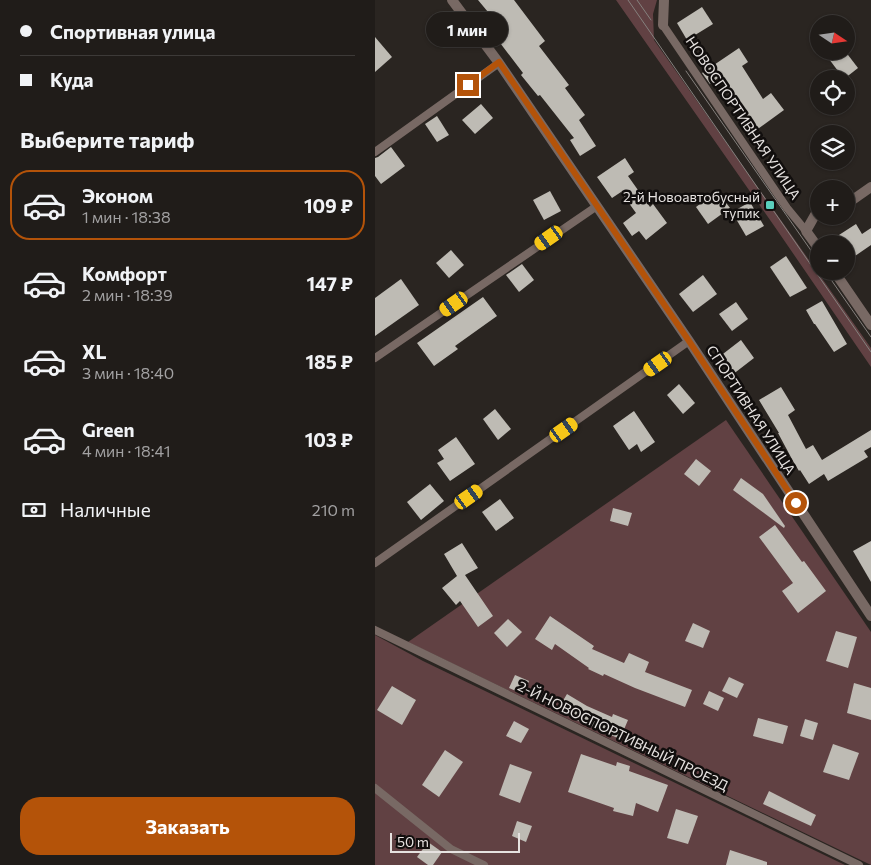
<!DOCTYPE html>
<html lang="ru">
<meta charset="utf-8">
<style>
:root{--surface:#201c19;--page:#2d2926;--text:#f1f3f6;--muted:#a2a1a2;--line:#3d3a38;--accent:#b45309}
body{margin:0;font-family:Commissioner,sans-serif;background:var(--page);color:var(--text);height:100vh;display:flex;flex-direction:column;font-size:19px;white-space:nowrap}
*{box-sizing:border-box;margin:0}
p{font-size:16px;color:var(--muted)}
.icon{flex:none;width:28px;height:28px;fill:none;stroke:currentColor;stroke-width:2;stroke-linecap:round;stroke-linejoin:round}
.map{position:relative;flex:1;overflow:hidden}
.sheet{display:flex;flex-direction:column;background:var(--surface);width:375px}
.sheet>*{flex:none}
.guide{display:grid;align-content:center;height:110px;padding:0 20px;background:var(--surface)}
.needle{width:32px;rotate:103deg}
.controls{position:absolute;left:435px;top:15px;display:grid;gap:10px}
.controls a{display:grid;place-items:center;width:45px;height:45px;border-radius:50%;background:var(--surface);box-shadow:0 1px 4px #0004,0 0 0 1px var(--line);font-size:25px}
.scale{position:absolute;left:15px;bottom:12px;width:130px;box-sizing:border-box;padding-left:5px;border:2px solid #e6e2e0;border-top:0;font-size:14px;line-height:18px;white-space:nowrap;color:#e6e2e0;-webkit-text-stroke:4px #110e0d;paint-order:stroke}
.end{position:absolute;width:22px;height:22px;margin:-11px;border:6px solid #b45309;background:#fff;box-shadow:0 0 0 2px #fff}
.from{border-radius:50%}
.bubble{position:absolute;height:35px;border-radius:18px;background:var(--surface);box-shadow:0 1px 4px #0004,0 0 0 1px var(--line);font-size:16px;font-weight:700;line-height:35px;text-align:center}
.car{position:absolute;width:15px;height:30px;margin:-15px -8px;border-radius:6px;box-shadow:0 0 4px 1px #0007;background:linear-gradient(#f5c518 24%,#345 0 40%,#f5c518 0 76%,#345 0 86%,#f5c518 0)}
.guide b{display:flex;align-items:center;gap:18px;height:48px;font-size:19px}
.guide b+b{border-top:1px solid var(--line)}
.guide i{width:12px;height:12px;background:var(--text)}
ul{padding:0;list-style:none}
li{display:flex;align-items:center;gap:15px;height:70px;margin:0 10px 8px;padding:0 10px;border:2px solid transparent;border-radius:20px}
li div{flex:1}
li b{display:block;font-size:19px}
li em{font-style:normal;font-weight:700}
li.active{border-color:var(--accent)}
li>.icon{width:45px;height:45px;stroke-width:1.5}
h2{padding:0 20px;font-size:22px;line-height:60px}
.pay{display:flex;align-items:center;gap:12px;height:55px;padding:0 20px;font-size:19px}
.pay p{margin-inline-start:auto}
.button{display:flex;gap:10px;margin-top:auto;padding:10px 20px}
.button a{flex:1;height:58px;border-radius:20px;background:var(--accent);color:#fff;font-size:20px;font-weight:700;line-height:58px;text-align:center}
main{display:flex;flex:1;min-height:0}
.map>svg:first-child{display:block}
.green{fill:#614143}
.building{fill:#bebbb4}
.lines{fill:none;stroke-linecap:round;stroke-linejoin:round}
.lane{stroke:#786964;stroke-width:8}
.street{stroke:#786964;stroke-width:10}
.tram{stroke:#85817e;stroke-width:1}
.route{stroke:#b45309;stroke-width:6}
.poi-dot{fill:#5acebc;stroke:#110e0d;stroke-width:2}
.labels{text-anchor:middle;stroke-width:5;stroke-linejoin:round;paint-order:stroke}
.street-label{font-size:14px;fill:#e6e2e0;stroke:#110e0d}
.poi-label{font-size:14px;fill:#e6e2e0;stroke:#110e0d;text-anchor:end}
</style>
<main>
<section class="sheet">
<div class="guide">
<b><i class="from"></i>Спортивная улица</b>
<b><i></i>Куда</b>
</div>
<h2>Выберите тариф</h2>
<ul>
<li class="active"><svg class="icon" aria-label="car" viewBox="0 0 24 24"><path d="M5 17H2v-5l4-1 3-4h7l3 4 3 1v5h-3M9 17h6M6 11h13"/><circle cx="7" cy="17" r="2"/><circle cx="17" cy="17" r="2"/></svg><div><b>Эконом</b><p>1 мин · 18:38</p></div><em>109 ₽</em></li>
<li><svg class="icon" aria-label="car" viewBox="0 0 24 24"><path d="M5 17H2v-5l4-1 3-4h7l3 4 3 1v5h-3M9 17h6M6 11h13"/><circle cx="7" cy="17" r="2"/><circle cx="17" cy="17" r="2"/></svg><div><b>Комфорт</b><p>2 мин · 18:39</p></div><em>147 ₽</em></li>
<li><svg class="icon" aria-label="car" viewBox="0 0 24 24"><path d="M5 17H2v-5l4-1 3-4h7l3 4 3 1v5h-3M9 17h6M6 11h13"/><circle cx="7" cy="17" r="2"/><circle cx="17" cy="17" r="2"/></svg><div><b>XL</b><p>3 мин · 18:40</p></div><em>185 ₽</em></li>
<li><svg class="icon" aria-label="car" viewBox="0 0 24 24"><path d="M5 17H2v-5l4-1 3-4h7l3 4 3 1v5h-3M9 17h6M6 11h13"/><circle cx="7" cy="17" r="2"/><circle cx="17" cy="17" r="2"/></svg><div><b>Green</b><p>4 мин · 18:41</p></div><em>103 ₽</em></li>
</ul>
<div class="pay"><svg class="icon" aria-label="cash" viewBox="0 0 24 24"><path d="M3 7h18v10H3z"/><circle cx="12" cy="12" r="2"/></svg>Наличные<p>210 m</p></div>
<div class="button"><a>Заказать</a></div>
</section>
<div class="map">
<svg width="496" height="865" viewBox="0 0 496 865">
<rect width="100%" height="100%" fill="#2a2521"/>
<g class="green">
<polygon points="241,0 282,0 278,14 279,40 496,348 496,367 402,230"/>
<polygon points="351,420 496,632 496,865 33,642"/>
<polygon points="0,635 48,661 470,865 0,865"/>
</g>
<g class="building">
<polygon points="103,0 139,0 170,41 164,46 194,85 190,88 210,115 204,120 221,146 205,156 195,140 199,138 165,95 163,96 146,75 148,73 119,35 116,37 108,25 118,18"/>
<polygon points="327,7 338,24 312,40 302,23"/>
<polygon points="0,37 17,57 0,72"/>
<polygon points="364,48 373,62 367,66 388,99 396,93 409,110 380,131 357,99 343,78 335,84 327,73"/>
<polygon points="448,51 470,51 483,68 469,79"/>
<polygon points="106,104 118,118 100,134 87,120"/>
<polygon points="62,116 74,135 62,142 50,124"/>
<polygon points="16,147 30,166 6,184 0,176 0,158 3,157"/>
<polygon points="250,158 259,172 253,176 275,207 278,204 292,223 271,240 264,231 257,236 248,223 261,213 246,192 237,198 222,177"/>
<polygon points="175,191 186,211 169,220 158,200"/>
<polygon points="342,191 355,208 333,224 321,207"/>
<polygon points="375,202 389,226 371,236 357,212"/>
<polygon points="481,224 487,234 496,228 496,245 480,256 477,252 471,255 471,244 450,244"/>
<polygon points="76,250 89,265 74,278 61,263"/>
<polygon points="411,256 432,288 415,297 395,267"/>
<polygon points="147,264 159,280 144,292 131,275"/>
<polygon points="328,275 342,294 318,312 304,294"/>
<polygon points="26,279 44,305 0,336 0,298"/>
<polygon points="108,297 122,316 80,346 83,349 59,366 42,343"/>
<polygon points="447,301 472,344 459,352 440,324 439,324 431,310"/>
<polygon points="361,302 373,319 357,331 344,314"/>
<polygon points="366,340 379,358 357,375 344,357"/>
<polygon points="304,384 320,403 308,414 292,395"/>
<polygon points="406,387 420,410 413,415 431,449 438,445 447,460 496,430 496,447 489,451 493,457 453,481 449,474 434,484 425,470 424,471 418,461 403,433 404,433 384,400"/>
<polygon points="120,409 136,429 123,440 108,419"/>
<polygon points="259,411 280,442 266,452 262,444 254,450 238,426"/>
<polygon points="81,437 100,464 75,481 62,463 69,459 63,450"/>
<polygon points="321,459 336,471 324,486 309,474"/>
<polygon points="366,478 388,494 410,526 409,528 358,490"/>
<polygon points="55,484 69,501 46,520 32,502"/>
<polygon points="125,499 139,518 121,531 107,512"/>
<polygon points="238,508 257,513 253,526 235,521"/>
<polygon points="400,525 427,562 429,561 451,591 423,613 407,591 418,583 384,537"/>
<polygon points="496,541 496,582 478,551"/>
<polygon points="87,543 103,568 90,575 118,616 103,627 85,601 81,605 67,588 82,576 69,554"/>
<polygon points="175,616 219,646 217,649 249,663 254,653 274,662 270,672 317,690 310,707 260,688 229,674 228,676 213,669 214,668 180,644 177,650 160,639"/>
<polygon points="133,619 147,632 132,647 119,633"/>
<polygon points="318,623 335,631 328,648 310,641"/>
<polygon points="461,631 482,637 473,668 451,661"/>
<polygon points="140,675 154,681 148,694 134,688"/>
<polygon points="354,677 369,684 362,698 347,691"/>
<polygon points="479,683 496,688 496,720 472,713"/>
<polygon points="17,686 41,700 27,725 2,710"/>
<polygon points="334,691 349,698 343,711 328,704"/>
<polygon points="192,694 212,706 237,717 238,714 253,720 245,739 201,720 183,709"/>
<polygon points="383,718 413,726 408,744 378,736"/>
<polygon points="430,719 443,723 438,740 425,736"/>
<polygon points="139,721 154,729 146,743 131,736"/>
<polygon points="458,744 484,753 474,780 448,772"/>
<polygon points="70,750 88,762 64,797 47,785"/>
<polygon points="206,754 241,766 242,762 255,766 254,771 293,785 283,812 261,803 258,816 238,811 239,808 193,792"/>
<polygon points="135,764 157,772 145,803 124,795"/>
<polygon points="394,791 441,815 436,826 388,804"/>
<polygon points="301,809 323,816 313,844 292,838"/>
<polygon points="142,821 157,826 151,842 137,836"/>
<polygon points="53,842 67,852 58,865 53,865 42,857"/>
<polygon points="355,850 392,862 392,865 351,865"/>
</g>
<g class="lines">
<g class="lane">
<polyline points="288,25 412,208 431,231"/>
<polyline points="0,152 124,63"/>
<polyline points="0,358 222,206"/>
<polyline points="0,563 314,341"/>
<polyline points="0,630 484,865"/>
<polyline points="0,788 76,849 109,865"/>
</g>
<g class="street">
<polyline points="77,0 124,63 314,341 496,616"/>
<polyline points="288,25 289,0"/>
<polyline points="471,203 476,201 496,187"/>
<polyline points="444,214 440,215 431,231 444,249"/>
<polyline points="459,271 496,325"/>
</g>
<g class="tram">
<polyline points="253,0 496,352"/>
<polyline points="262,0 276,20"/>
<polyline points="311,71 444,262"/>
<polyline points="450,271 496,337"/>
</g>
</g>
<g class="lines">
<polyline class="route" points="93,85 124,62 314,341 421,503"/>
</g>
<rect class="poi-dot" x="390" y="200" width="10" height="10" rx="2.5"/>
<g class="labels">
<g class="street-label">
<text transform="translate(368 118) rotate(56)" y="5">НОВОСПОРТИВНАЯ УЛИЦА</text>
<text transform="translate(376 410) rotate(57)" y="5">СПОРТИВНАЯ УЛИЦА</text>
<text transform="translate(248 736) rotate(26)" y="5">2-Й НОВОСПОРТИВНЫЙ ПРОЕЗД</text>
</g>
<g class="poi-label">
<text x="385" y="202">2-й Новоавтобусный<tspan x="385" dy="16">тупик</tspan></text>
</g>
</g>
</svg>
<div class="controls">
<a><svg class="needle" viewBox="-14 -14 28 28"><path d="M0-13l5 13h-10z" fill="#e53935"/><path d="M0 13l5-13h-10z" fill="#a2a1a2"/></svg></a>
<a><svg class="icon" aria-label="locate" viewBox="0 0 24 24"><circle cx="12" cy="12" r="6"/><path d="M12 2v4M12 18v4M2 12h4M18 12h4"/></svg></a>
<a><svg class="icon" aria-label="layers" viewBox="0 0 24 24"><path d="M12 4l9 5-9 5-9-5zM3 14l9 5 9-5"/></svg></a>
<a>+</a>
<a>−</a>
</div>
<div class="scale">50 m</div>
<i class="end from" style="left:421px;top:503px"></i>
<i class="end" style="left:93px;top:85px"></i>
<div class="bubble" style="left:51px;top:12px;width:82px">1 мин</div>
<i class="car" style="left:174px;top:238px;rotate:235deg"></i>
<i class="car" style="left:79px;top:304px;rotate:235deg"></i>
<i class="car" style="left:283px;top:364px;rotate:235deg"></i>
<i class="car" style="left:189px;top:430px;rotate:55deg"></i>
<i class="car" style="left:94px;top:497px;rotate:55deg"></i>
</div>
</main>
